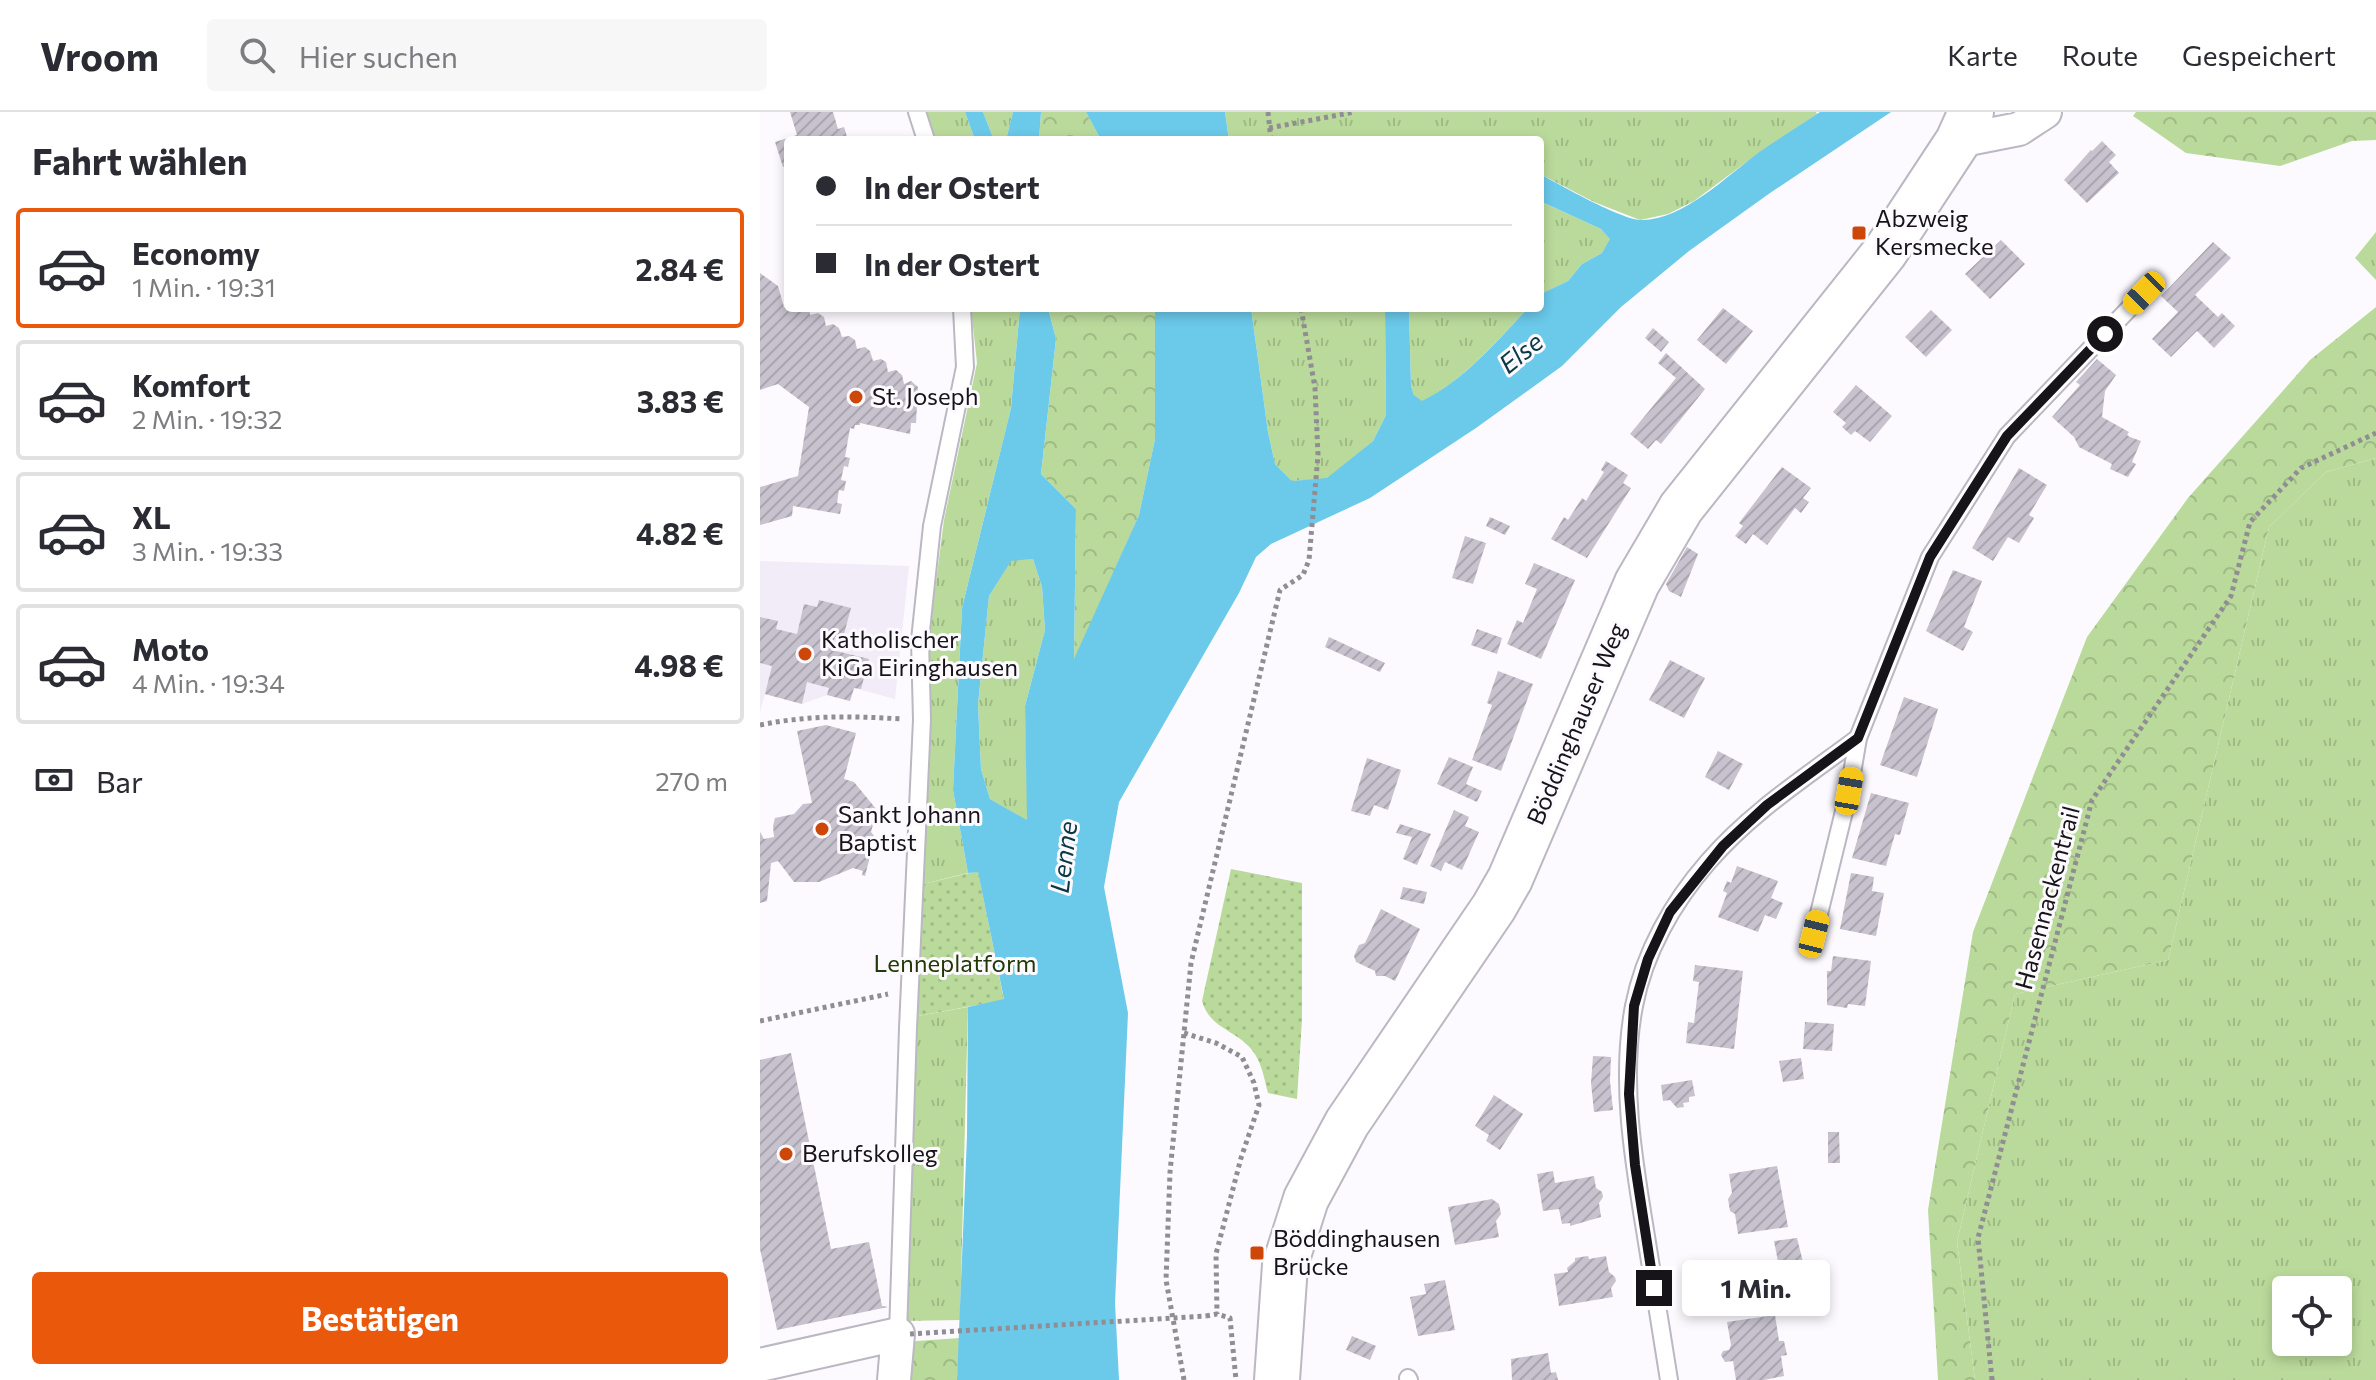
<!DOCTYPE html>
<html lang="de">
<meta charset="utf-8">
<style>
:root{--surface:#fff;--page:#f7f7f7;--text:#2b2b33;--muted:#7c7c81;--line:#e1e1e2;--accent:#ea580c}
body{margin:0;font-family:Commissioner,sans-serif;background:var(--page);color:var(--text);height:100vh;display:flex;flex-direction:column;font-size:30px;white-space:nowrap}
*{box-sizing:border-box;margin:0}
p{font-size:26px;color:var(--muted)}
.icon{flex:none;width:44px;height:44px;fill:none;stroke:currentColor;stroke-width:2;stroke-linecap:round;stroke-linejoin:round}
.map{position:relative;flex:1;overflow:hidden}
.details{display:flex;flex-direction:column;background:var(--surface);width:760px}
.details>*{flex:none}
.guide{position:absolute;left:24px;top:24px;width:760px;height:176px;border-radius:8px;box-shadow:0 4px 12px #0003;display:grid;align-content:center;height:176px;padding:0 32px;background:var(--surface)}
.controls{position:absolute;left:1512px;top:1164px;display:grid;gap:16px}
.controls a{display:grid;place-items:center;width:80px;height:80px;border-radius:8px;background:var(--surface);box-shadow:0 4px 12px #0003;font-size:40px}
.end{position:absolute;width:36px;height:36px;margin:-18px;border:10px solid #161418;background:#fff;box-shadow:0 0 0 4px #fff}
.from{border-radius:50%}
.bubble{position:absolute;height:56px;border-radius:8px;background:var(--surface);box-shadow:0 4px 12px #0003;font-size:26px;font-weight:700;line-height:56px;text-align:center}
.car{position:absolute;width:24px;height:48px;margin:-24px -12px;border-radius:10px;box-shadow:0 0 6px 2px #0007;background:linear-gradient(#f5c518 24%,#345 0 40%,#f5c518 0 76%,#345 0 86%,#f5c518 0)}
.guide b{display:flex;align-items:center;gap:28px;height:76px;font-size:30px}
.guide b+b{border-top:2px solid var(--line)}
.guide i{width:20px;height:20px;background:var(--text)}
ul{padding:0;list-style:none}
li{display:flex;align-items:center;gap:24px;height:120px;margin:0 16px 12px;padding:0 16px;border:4px solid var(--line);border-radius:8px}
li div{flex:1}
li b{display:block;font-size:30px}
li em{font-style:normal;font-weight:700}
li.current{border-color:var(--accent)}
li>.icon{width:72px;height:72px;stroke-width:1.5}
h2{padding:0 32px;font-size:36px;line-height:96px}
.pay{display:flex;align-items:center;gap:20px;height:88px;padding:0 32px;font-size:30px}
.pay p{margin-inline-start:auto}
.button{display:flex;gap:16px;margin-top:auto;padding:16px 32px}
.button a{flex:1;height:92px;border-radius:8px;background:var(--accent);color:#fff;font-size:32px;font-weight:700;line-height:92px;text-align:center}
header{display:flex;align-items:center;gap:48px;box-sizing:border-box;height:112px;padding:0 40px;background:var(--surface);border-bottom:2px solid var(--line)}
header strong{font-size:38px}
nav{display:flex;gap:44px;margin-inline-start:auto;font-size:28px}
.search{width:560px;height:72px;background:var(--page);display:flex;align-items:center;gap:20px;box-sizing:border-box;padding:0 28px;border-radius:8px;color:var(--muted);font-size:30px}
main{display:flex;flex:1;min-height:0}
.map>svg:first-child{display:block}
.built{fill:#f1ecf7}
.grass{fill:url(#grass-tufts);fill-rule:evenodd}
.forest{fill:url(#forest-crowns)}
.park{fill:url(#park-dots)}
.water{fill:#6bc9ea;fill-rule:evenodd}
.building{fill:url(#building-hatch)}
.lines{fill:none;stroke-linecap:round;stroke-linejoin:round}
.lane-casing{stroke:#bbb7c3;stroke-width:20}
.street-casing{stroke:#bbb7c3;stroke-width:36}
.secondary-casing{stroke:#bbb7c3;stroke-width:48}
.path{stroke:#908e93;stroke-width:5;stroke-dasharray:4 4;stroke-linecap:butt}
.lane{stroke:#fff;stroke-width:16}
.street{stroke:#fff;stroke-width:32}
.secondary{stroke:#fff;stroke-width:44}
.path-bridge{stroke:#908e93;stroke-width:5;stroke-dasharray:4 4;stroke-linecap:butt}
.route{stroke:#161418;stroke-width:10}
.poi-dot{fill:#cd4708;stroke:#fcfaff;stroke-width:3}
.labels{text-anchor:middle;stroke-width:6;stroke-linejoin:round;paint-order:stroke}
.poi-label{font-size:24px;fill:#161418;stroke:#fcfaff;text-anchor:start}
.street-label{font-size:24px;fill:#161418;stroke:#fcfaff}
.park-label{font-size:24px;fill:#223805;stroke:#fcfaff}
.water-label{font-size:26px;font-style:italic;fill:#0b3845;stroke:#fcfaff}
</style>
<header>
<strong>Vroom</strong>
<div class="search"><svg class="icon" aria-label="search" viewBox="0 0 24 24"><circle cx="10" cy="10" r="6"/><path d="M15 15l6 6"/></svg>Hier suchen</div>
<nav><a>Karte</a><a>Route</a><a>Gespeichert</a></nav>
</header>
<main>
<section class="details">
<h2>Fahrt wählen</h2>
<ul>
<li class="current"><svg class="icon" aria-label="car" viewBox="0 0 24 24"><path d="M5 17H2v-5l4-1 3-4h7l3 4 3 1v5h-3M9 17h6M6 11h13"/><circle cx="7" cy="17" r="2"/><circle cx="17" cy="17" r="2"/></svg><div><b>Economy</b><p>1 Min. · 19:31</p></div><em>2.84 €</em></li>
<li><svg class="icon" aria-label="car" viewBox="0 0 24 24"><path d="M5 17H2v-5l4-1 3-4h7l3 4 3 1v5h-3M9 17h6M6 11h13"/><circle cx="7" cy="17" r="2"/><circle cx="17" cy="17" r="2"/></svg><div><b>Komfort</b><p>2 Min. · 19:32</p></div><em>3.83 €</em></li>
<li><svg class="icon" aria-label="car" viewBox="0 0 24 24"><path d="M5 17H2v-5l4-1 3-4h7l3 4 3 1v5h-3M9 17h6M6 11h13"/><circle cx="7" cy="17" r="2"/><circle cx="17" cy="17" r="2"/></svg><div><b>XL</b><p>3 Min. · 19:33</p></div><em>4.82 €</em></li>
<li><svg class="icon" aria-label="car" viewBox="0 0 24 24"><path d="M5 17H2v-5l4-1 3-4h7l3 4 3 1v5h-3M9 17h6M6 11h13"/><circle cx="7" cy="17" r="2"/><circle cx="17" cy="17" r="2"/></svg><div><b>Moto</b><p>4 Min. · 19:34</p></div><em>4.98 €</em></li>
</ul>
<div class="pay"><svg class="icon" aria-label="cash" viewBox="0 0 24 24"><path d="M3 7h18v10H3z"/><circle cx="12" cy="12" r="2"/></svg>Bar<p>270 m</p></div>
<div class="button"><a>Bestätigen</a></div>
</section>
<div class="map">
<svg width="1616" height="1268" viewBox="0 0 1616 1268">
<defs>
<pattern id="grass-tufts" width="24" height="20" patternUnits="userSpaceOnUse" patternTransform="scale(2)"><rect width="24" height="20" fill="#bada9b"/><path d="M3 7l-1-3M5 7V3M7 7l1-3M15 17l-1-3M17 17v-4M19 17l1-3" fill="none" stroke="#9fba85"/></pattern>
<pattern id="forest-crowns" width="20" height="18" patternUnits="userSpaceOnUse" patternTransform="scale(2)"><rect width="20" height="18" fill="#bada9b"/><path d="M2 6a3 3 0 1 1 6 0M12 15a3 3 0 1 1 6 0" fill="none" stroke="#9fba85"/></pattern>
<pattern id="park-dots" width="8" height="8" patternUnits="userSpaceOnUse" patternTransform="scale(2)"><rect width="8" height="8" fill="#bada9b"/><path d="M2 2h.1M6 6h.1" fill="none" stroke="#9fba85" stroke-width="1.8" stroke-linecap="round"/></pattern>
<pattern id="building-hatch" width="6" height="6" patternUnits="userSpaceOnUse" patternTransform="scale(2)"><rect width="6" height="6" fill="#c7c2ce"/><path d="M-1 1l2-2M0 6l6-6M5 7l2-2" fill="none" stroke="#aaa6b0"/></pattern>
</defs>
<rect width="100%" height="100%" fill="#fcfaff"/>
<polygon class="built" points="0,449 149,454 135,587 94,576 90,589 67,583 42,592 5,582 0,600"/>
<g class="grass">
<polygon points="166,0 205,0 215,28 174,28"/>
<polygon points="223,0 253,0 246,28 234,28"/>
<polygon points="465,0 1056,0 1057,2 1000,40 934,89 908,102 880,108 834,90 780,62 780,28 469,28"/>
<polygon points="780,89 841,117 851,127 842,141 822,152 808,169 780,183"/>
<polygon points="1616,120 1616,168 1595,146"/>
<polygon points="211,196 260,196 251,296 202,496 193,678 208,761 163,772 171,605 169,524 184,408 217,251"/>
<polygon points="491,196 625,196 626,303 613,329 567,367 532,369 515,352 508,320"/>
<path d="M649 196H768C736 230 703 268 662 290L654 283 651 274Z"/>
<path d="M1616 346V1268H1215L1197 1130 1255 882 1408 848 1509 415 1566 360ZM1526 1178H1578V1230H1526Z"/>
<polygon points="273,447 282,475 285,518 265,594 268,709 230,687 221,657 218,592 229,484 251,448"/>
<polygon points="208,895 200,1208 145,1209 158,904"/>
</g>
<g class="forest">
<polygon points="281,0 326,0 341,28 279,28"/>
<polygon points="1376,0 1616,0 1616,28 1592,29 1520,54 1426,41 1373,4"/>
<polygon points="1616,195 1616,346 1566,360 1509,415 1408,848 1255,882 1197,1130 1215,1268 1178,1268 1168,1098 1213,820 1327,525 1428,386 1550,248"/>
<polygon points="288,196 395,196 396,202 395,327 379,403 314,550 316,397 281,362 296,227"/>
<polygon points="200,1226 197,1268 137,1268 137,1255 156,1229"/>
</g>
<g class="park">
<path d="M471 757 542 771V907L537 987 508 981C504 966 502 951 492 938 475 917 450 917 442 889Z"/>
<polygon points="218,759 244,888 158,904 149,882 163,772"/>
</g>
<g class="water">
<polygon points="205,0 223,0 234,28 215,28"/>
<polygon points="253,0 281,0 279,28 246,28"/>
<polygon points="326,0 465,0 469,28 341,28"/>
<path d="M1060 0H1131L1010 81 929 139 861 195 802 254 716 316 610 386 511 432 496 445 479 481 359 690 344 775 368 901 355 1191 359 1268H197L207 1024 208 895 244 887 218 760 208 761 193 678 202 496 251 296 260 196H288L296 227 281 362 316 397 314 547 379 403 395 327V196H491L508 320 515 352 532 369 567 366 613 329 626 303 625 196H649L651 274 654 283 662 289C704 268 736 230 768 196H780L781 182 808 169 822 152 842 141 850 127 841 117 780 89V62C800 73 862 108 881 108 922 109 967 64 998 41 1018 27 1039 14 1060 0ZM273 447 282 475 285 518 265 594 267 708 230 687 221 657 218 592 229 484 251 449Z"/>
</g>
<g class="building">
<polygon points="30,0 73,0 78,17 84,15 88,28 28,28 28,54 23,55 15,30 37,23"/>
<polygon points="1342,29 1356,43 1349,50 1359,61 1327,91 1304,68 1331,38 1332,39"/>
<polygon points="1241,128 1265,152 1230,187 1205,162"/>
<polygon points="1453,130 1471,146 1435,183 1458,205 1462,201 1475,214 1454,236 1437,219 1411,245 1392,227 1418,200 1401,184"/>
<polygon points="0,161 18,174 24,195 30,199 31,196 49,196 50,203 58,201 64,205 66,214 73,212 79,216 82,225 89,224 95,228 97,237 105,235 110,239 113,249 121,247 126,250 128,260 136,258 142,263 144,272 151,269 158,275 156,311 151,311 150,322 100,311 100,313 95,313 94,317 90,316 85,345 90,346 88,355 84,354 81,368 86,369 84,379 79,378 77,391 82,392 80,402 33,394 32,404 0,413 0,375 38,364 49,295 18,272 0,278"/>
<polygon points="963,196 993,219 966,252 937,228"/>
<polygon points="1171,198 1192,218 1166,245 1145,225"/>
<polygon points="893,216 909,230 901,240 885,226"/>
<polygon points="906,241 945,277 901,332 896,328 888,337 870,322 916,266 898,251"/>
<polygon points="1337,247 1356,263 1345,279 1342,305 1369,320 1367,323 1370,325 1381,329 1372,350 1376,352 1368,365 1350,357 1352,352 1319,335 1314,325 1292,305 1320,273 1316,270"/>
<polygon points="1096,273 1132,304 1110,330 1095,319 1091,323 1082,315 1086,311 1073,300"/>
<polygon points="846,349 868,363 863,371 871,376 827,446 791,427 804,405 808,408 822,386 826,389 844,360 841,358"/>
<polygon points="1022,355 1051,376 1043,386 1049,390 1041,401 1035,396 1007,433 993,422 986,432 975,424 983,414 979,411"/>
<polygon points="1259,356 1287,373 1269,403 1274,406 1259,431 1248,425 1233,449 1212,436"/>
<polygon points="730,405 750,414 745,423 726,414"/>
<polygon points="705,424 726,431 713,472 692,466"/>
<polygon points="927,435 938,442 921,485 909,479 906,472"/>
<polygon points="774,451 815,468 781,547 747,532 757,508 763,511 777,477 765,472"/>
<polygon points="1193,458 1222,469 1204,515 1213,520 1203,539 1166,519"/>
<polygon points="59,488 91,496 83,526 75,525 72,538 109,547 101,577 94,576 90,589 67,583 69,576 47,570 42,592 5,582 12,554 0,551 0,505 18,509 16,517 37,522 44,492 57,495"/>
<polygon points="717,517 742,526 737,542 711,533"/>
<polygon points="569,525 625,551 620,560 565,535"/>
<polygon points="910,548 945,566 924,606 889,588"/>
<polygon points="738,559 773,572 741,659 712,648 732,593 727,591"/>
<polygon points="1144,585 1178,597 1157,665 1120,653"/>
<polygon points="66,613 96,621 84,667 94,670 117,698 111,720 115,725 105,764 102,763 103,759 93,756 59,770 34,770 18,749 11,751 7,789 0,791 0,720 4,727 14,725 13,714 15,706 34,702 43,692 52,691 37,619"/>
<polygon points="958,639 983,652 969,678 945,665"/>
<polygon points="689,645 713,655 706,672 722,679 717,690 677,672"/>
<polygon points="607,646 641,658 628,698 614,693 610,704 591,699"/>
<polygon points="1111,681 1149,691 1140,723 1135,722 1126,754 1092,746"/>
<polygon points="694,698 709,705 705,714 719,720 702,758 685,750 681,759 670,754"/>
<polygon points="640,712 671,722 657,753 643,747 652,725 636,721"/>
<polygon points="977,754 1018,769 1011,786 1023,791 1016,807 1005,803 998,820 958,805 967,781 963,779 967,769 971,771"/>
<polygon points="1091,761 1114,765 1112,779 1124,781 1116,824 1080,817"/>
<polygon points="643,775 667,780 664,792 640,787"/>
<polygon points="621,797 660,817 635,869 625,864 616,864 615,859 596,850 594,844 599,833 605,831"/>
<polygon points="1073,844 1111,849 1105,894 1088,892 1087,896 1067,893 1067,859 1071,859"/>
<polygon points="935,853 983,859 974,937 926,931 928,910 934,911 939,870 933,869"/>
<polygon points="1045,910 1074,912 1072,939 1043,937"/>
<polygon points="31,941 71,1137 109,1130 122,1194 128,1195 17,1218 0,1137 0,948"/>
<polygon points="833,944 851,945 850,969 853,998 834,1000 831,971"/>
<polygon points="1041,946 1044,967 1023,970 1019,949"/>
<polygon points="932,968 935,984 929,985 929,990 923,991 924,995 917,996 910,988 903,989 901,973"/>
<polygon points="734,983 763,1002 740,1038 726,1029 729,1023 715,1014"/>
<polygon points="1068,1020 1079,1020 1080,1051 1068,1051"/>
<polygon points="1017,1054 1028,1115 978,1122 975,1102 970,1099 968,1087 972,1081 969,1062"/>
<polygon points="793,1059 795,1071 834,1064 836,1076 842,1080 843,1085 839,1091 841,1105 810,1114 810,1111 802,1112 799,1097 783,1099 777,1062"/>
<polygon points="732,1087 739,1092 741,1102 736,1109 739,1125 695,1133 688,1095"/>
<polygon points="1037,1126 1046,1162 1021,1165 1014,1129"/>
<polygon points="828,1144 829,1147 846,1144 849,1160 855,1165 856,1169 851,1176 853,1185 799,1194 794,1162 808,1160 807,1156 815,1149 815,1146"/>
<polygon points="1052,1167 1056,1189 1030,1193 1027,1171"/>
<polygon points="685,1168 695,1218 658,1224 650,1185 666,1182 664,1172"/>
<polygon points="1015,1203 1019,1229 1024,1229 1027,1243 1021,1244 1024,1264 1004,1268 976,1268 973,1249 965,1250 961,1243 963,1239 969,1238 971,1233 967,1210"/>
<polygon points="592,1224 616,1234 610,1248 586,1238"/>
<polygon points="788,1241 791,1261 796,1260 798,1268 752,1268 751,1247"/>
</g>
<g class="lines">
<defs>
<g id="lane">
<polyline points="157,0 166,28"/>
<polyline points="1054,822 1089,679 1098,626 1170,445 1247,324 1384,181"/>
<polyline points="138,1222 148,916 162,608 160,528 172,414 205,255 202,196"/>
<polyline points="648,1266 649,1268"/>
<path d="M909 1268C901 1218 893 1168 885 1118 873 1046 860 967 874 894 884 841 913 790 948 750 991 700 1046 665 1098 626"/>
</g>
<g id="street">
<polyline points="1198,29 1259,17 1285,0"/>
<polyline points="0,1253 138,1222 134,1268"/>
</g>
<polyline id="secondary" points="517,1268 525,1153 546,1087 587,1011 734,795 750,767 877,471 921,396 1125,140 1198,29 1211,0"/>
</defs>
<use href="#lane" class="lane-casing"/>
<use href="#street" class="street-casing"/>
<use href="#secondary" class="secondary-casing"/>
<g class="path">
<polyline points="508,0 511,28"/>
<polyline points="509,16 595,0"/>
<path d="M0 613C48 603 93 604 142 607"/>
<polyline points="0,909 128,882"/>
<polyline points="424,921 456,931 482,945 494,971 499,993 481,1046 456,1142 457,1202"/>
<polyline points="446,1204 457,1202 470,1206 476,1268"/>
<polyline points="424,1268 406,1168 410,1060 431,851 520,478 543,463 549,448 558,343 555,276 541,196"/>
<polyline points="1232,1268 1218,1126 1332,688 1471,484 1490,410 1541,356 1616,321"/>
</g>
<use href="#lane" class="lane"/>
<use href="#street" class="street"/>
<use href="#secondary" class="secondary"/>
<polyline class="path-bridge" points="150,1222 446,1204"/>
</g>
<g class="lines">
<polyline class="route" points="894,1176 875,1053 869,982 874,894 888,847 910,800 963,734 1007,693 1098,626 1170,445 1247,324 1345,222"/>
</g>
<g class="poi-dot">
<rect x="1091" y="113" width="16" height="16" rx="4"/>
<circle cx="96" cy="285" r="8"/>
<circle cx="45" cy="542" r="8"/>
<circle cx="62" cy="717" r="8"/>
<circle cx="26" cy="1042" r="8"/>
<rect x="489" y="1133" width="16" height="16" rx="4"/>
</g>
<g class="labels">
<g class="poi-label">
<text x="1115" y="115">Abzweig<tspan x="1115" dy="28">Kersmecke</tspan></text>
<text x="112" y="293">St. Joseph</text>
<text x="61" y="536">Katholischer<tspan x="61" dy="28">KiGa Eiringhausen</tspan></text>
<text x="78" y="711">Sankt Johann<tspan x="78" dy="28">Baptist</tspan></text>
<text x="42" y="1050">Berufskolleg</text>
<text x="513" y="1135">Böddinghausen<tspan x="513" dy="28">Brücke</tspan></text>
</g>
<g class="street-label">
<text transform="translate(817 612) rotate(-67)" y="8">Böddinghauser Weg</text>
<text transform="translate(1288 786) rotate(-75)" y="8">Hasennackentrail</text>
</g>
<g class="park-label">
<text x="195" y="860">Lenneplatform</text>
</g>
<g class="water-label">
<text transform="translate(761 241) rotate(-39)" y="9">Else</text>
<text transform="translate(304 745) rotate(-83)" y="9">Lenne</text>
</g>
</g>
</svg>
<div class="controls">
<a><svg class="icon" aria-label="locate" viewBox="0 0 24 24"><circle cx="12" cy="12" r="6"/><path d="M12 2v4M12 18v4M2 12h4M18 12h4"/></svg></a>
</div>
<i class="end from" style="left:1345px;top:222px"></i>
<i class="end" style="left:894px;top:1176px"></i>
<div class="bubble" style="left:922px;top:1148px;width:148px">1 Min.</div>
<i class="car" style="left:1384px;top:181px;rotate:224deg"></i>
<i class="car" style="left:1089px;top:679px;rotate:10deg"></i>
<i class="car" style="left:1054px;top:822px;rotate:14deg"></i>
<div class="guide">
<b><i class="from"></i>In der Ostert</b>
<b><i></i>In der Ostert</b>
</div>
</div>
</main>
